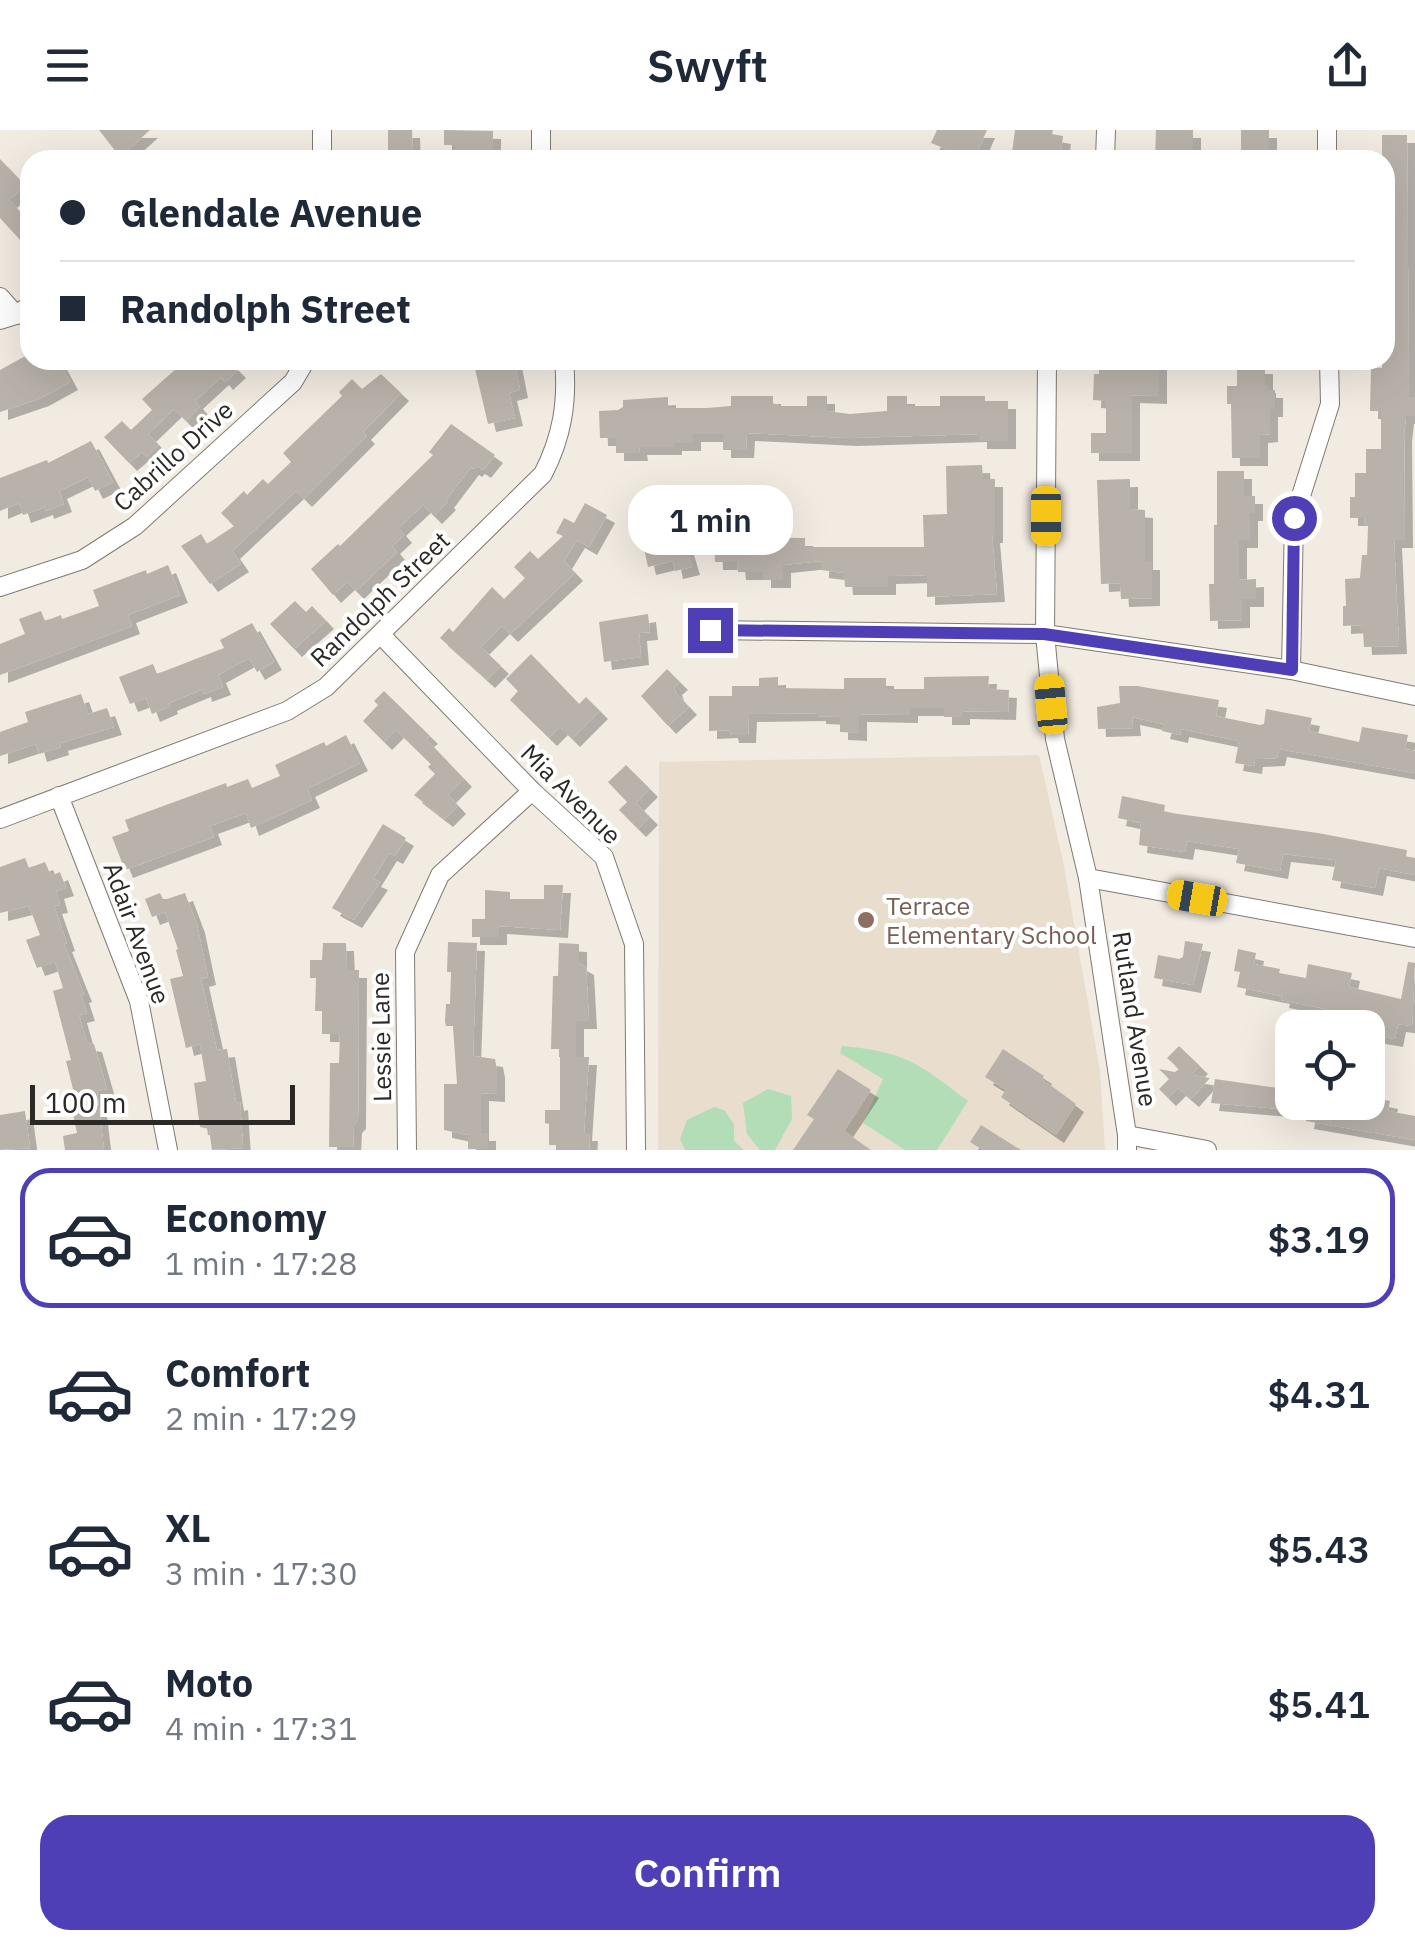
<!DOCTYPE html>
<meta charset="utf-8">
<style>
:root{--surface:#fff;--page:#f6f6f7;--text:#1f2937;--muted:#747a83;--line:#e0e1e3;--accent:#4e3fb6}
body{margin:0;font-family:"IBM Plex Sans",sans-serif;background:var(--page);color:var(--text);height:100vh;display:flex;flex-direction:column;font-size:38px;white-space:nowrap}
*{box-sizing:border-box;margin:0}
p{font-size:32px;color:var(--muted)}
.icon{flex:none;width:55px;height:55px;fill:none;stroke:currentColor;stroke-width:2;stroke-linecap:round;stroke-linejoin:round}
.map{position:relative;height:1020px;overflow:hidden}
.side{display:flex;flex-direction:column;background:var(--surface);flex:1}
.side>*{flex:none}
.hud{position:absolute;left:20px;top:20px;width:1375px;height:220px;border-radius:30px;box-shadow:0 10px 40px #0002;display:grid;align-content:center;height:220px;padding:0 40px;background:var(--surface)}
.buttons{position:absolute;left:1275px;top:880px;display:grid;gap:20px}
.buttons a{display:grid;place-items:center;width:110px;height:110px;border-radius:20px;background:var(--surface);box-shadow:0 10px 40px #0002;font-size:50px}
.scale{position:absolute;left:30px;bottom:25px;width:265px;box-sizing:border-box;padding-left:10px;border:5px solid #2b2925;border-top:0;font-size:28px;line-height:35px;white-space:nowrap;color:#2b2925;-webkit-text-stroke:8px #fff;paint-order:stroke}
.end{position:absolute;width:45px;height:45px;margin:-22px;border:12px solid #4e3fb6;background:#fff;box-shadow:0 0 0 5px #fff}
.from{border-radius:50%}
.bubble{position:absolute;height:70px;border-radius:30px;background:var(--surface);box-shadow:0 10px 40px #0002;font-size:32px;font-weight:600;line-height:70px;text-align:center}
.car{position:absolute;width:30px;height:60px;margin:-30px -15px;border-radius:12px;box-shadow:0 0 8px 2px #0007;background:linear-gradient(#f5c518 24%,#345 0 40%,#f5c518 0 76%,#345 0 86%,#f5c518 0)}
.hud b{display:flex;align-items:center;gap:35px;height:95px;font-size:38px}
.hud b+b{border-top:2px solid var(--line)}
.hud i{width:25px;height:25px;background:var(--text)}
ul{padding:18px 0 0;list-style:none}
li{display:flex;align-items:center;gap:30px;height:140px;margin:0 20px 15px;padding:0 20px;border:5px solid transparent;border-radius:30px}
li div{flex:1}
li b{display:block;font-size:38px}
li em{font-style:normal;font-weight:600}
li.on{border-color:var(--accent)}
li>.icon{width:90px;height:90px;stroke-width:1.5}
.primary-button{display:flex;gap:20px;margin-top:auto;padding:20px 40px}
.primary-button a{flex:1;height:115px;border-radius:30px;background:var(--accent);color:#fff;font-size:40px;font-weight:600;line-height:115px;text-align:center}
header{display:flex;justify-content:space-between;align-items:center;height:130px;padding:0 40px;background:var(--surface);font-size:45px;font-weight:600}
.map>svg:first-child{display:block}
.built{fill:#e9ddce}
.green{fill:#b3ddb7}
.building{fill:#b9b2aa;filter:url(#shadow)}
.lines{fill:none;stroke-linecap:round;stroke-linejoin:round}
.minor-casing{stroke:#807a72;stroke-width:20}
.minor{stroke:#fff;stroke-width:18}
.route{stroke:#4e3fb6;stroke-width:12}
.education-dot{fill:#8d6e63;stroke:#fff;stroke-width:4}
.labels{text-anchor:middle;stroke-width:8;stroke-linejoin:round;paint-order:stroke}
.street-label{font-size:25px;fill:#2b2925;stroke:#fff}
.education-label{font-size:25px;fill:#785e54;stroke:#fff;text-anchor:start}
</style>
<header><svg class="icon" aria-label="menu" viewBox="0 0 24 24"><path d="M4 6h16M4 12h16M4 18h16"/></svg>Swyft<svg class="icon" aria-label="share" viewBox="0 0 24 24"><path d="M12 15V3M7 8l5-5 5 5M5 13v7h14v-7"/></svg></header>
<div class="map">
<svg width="1415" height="1020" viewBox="0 0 1415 1020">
<defs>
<filter id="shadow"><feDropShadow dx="8" dy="8" stdDeviation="0" flood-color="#0004"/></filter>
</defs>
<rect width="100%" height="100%" fill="#f2ebe2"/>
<polygon class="built" points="1039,625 1063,731 1100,941 1105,1020 658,1020 659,632"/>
<g class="green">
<path d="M842 916C906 922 918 933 968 971L937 1020H905L863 993 883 949 840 923Z"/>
<polygon points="768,959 791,966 792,989 775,1020 760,1020 747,1004 743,973"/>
<polygon points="714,977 724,980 734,994 734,1011 744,1020 685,1020 680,1009 687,990"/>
</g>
<g class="building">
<polygon points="99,0 150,0 120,27"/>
<polygon points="388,0 412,0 413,30 388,30"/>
<polygon points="444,0 493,1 493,30 455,30 455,15 444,15"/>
<polygon points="937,0 987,0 974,30 931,13"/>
<polygon points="1015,0 1053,0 1052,4 1063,6 1060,30 1011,30"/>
<polygon points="1156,0 1193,0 1193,30 1155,30"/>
<rect x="1241" y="0" width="28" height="30"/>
<polygon points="1382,5 1407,5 1409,267 1415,267 1415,286 1406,286 1404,304 1405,410 1394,410 1399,516 1364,517 1363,501 1360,501 1360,495 1343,496 1343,476 1346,476 1345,449 1360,448 1362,425 1367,425 1368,396 1364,396 1365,388 1350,388 1350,367 1355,367 1355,343 1366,343 1366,319 1381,319 1381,281 1370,281 1371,237 1382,238 1382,230 1385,230 1385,30 1382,30"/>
<polygon points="0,29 25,55 9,70 30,92 30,103 21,111 0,88"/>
<polygon points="29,224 35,236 58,230 70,252 41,268 0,282 0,240"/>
<polygon points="186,230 228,230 238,240 225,252 221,247 195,271 200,277 186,291 174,279 148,304 159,315 147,327 142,322 129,333 104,307 122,291 131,300 152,280 142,269"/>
<polygon points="473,230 514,230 520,260 509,263 515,288 488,294"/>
<polygon points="1099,230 1159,230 1159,266 1132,265 1132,323 1091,323 1091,303 1106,303 1106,271 1093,270 1094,244 1099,244"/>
<polygon points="1237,236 1265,236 1265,255 1268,255 1268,260 1275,260 1275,279 1270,279 1270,304 1260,305 1260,328 1232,328 1231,274 1227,274 1227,256 1237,256"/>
<polygon points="381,244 401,263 363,302 367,306 304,369 296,361 232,421 241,434 210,454 181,416 201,404 207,414 234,396 221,383 244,361 247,365 263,349 268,354 291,332 283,323 342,266 339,262 352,249 362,259"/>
<polygon points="731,266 773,266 773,273 779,276 807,276 807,266 827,266 827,281 850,284 887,281 887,266 907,266 907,276 940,276 940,266 985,266 985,271 1008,271 1008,311 979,311 979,304 849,308 747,303 746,320 723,320 723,304 693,304 693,313 674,313 674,317 639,317 640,323 616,323 616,308 600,308 599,281 618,280 623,277 623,270 668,267 668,278 707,278 731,276"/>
<polygon points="451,294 495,325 483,340 477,336 474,339 471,337 446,370 448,372 434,386 423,375 398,398 404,405 392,416 397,422 356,461 347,452 333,465 311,439 338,414 340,416 433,325 429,322"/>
<polygon points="91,311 113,352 95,361 88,347 59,361 64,374 46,381 45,377 23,385 19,373 0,381 0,348 47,330 48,333"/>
<polygon points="982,335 983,349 995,349 995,405 992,405 997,464 927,467 927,445 888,446 888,457 845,457 844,443 821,440 821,431 783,435 783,450 763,450 763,442 738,442 737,432 715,432 714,407 805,408 805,417 924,417 923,385 947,384 946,336"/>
<polygon points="1217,341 1244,341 1244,366 1255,366 1255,383 1250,383 1250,410 1239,410 1239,450 1256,449 1256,469 1242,469 1242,490 1210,491 1209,454 1214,454 1214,395 1217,395"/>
<polygon points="1130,349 1130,379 1145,380 1145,432 1152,432 1152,468 1121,469 1120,453 1101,454 1097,350"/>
<polygon points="585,373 607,385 589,417 577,410 564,431 575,443 510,504 502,496 481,517 501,536 487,550 440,508 449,498 453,502 492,457 504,469 525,448 514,437 530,421 538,429 563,406 556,403 564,388 574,393"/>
<polygon points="681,400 692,437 675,441 673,431 648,437 642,410"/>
<polygon points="168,435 180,465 128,485 132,496 0,545 0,514 25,504 19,489 41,481 45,491 61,485 62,489 99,476 93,460 146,440 147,444"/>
<polygon points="295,471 306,482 312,476 326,491 294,519 270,494"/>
<polygon points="648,484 650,502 639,503 641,527 604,532 599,492"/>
<polygon points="252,493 274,532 257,542 249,528 218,545 223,557 204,564 203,559 169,573 170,576 152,584 146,568 130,574 119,547 153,534 157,544 224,518 220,510"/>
<polygon points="531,524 579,574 586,567 600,581 572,609 560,597 549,608 510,570 518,561 506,549"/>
<polygon points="667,539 680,552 674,557 676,563 689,577 668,596 641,566"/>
<polygon points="989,546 988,559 1009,560 1008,582 962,581 962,587 944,587 944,578 910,578 910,585 859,584 859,603 840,602 840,587 818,586 818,583 749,584 748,605 731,605 730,600 709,601 709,566 732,566 732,556 759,556 759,548 778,547 778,558 844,559 844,548 886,548 886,559 924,559 924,547"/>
<polygon points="1119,556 1137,556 1219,570 1216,586 1260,595 1264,594 1266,579 1312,588 1309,601 1359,612 1362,597 1408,605 1405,619 1415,621 1415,643 1279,619 1277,628 1255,629 1254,636 1235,633 1239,611 1181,599 1180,605 1162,601 1164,594 1132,587 1133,598 1098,599 1097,577 1120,573"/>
<polygon points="384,561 430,606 426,609 464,649 448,665 458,676 445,689 414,665 435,644 428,637 431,634 396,600 384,612 363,591 378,575 374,571"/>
<polygon points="81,564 88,584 107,578 114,597 60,613 61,617 39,624 36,614 0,626 0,602 28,592 25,582"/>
<polygon points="346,605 360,633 307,659 312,670 251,698 246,683 210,696 214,707 125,740 112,707 129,701 125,690 226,653 227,657 248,649 252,658 280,646 275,635 324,612 326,616"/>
<polygon points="626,635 650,659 636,673 650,687 638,699 619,680 627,672 608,652"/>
<polygon points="1122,666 1165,675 1164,682 1318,703 1407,720 1406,727 1415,728 1415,745 1379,738 1375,758 1332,750 1336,730 1283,724 1280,741 1236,733 1239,719 1187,711 1185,722 1139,715 1141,693 1118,688"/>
<polygon points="383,694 406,708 395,726 389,723 373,749 380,752 354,790 332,778"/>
<polygon points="25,728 29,738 45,732 51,746 60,742 66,758 56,761 60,775 54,776 67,813 64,814 84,864 81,865 87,883 79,885 87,913 94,914 107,959 97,961 104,1020 65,1020 63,1006 77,1003 68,960 73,959 66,931 71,930 53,861 63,858 55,832 37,838 26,810 40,805 29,776 0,783 0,737"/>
<polygon points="544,755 563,755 560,800 499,796 499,807 472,807 472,789 485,789 485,760 510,762 510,769 544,769"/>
<polygon points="160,763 163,769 167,769 185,763 197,795 208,847 201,849 217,920 227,919 236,973 240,972 243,1018 212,1020 209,999 200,997 194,953 206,951 200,914 186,918 170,849 183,846 176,820 178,819 165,782 152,787 145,769"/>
<polygon points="1185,811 1203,814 1193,855 1154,848 1158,825 1179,829 1183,827"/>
<polygon points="448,812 477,813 473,926 495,929 497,940 497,964 481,963 481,1003 488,1003 488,1019 468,1019 468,1005 444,1000 444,954 457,954 453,896 446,896 445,892 446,874 450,874 451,842 447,842"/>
<polygon points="323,813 346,813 347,840 359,840 358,991 354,995 353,1017 329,1017 330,933 339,933 340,904 322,904 322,881 315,881 316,848 310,848 310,830 322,830"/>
<polygon points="559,813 579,814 579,833 586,837 589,891 576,891 576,927 589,927 584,1003 590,1003 589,1020 556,1020 556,1015 549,1015 549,994 545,993 545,980 560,980 560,919 551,919 553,846 558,846"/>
<polygon points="1238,819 1256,823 1254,834 1280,839 1279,843 1306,848 1308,834 1352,843 1349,857 1401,869 1408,832 1415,833 1412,896 1398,894 1395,909 1372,905 1375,889 1281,870 1282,866 1237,857 1240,842 1234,841"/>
<polygon points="1179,916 1200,936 1191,945 1210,948 1191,969 1178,958 1168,968 1159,959 1169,949 1159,939 1175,942 1179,939 1167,928"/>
<polygon points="1003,919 1044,946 1042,949 1076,974 1056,1005 1001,967 1006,960 985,947"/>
<polygon points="838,939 871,960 844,1001 871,1020 793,1020 814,989 807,985"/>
<polygon points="1215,949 1292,960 1292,980 1211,973"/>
<polygon points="1370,967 1390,971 1388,981 1415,986 1415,1010 1306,991 1310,972 1369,972"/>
<polygon points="25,981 30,1018 0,1020 0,985"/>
<polygon points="981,995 1021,1020 983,1020 970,1012"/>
</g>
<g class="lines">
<defs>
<g id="minor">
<polyline points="541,0 541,30"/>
<polyline points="1327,0 1327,30"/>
<polyline points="322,30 322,0"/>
<polyline points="1105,30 1106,0"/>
<polyline points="0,167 16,185"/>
<polyline points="0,190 16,185 30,175"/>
<polyline points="1047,230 1045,504 1055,609 1088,748 1127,1005 1127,1020"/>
<polyline points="0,457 82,430 135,396 293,252 306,230"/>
<polyline points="710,500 1045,504 1291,540 1415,566"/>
<polyline points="381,505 532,661 604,727 634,814 636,1020"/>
<polyline points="1291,540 1294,388 1330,274 1329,230"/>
<polyline points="59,666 139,871 168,1020"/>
<path d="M0 689 287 581 326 557 543 344C562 307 568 272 564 230"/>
<polyline points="1088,748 1415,808"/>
<polyline points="1127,1005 1207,1020"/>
<polyline points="407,1020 405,822 440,745 532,661"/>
</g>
</defs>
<use href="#minor" class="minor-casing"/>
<use href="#minor" class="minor"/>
</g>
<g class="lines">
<polyline class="route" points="710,500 1044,504 1292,540 1294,388"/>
</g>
<circle class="education-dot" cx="866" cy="790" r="10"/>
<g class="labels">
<g class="street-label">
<text transform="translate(173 326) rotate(-42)" y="9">Cabrillo Drive</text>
<text transform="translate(380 469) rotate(-44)" y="9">Randolph Street</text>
<text transform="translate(571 664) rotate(45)" y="9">Mia Avenue</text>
<text transform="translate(137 803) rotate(70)" y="9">Adair Avenue</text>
<text transform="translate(1135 889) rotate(81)" y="9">Rutland Avenue</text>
<text transform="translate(381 907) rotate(-91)" y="9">Lessie Lane</text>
</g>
<g class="education-label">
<text x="886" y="785">Terrace<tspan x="886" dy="29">Elementary School</tspan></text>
</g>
</g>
</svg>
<div class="buttons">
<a><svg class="icon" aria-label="locate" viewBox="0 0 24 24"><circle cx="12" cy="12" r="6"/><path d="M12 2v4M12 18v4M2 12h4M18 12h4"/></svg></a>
</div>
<div class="scale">100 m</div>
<i class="end from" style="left:1294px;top:388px"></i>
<i class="end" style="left:710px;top:500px"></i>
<div class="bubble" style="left:628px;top:355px;width:165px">1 min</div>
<i class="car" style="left:1046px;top:386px;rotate:180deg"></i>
<i class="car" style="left:1051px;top:574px;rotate:355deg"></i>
<i class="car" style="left:1197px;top:768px;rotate:280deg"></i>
<div class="hud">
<b><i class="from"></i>Glendale Avenue</b>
<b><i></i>Randolph Street</b>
</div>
</div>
<section class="side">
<ul>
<li class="on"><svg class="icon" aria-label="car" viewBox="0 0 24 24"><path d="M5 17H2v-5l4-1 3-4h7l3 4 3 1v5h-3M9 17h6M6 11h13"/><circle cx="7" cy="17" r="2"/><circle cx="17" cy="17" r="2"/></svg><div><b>Economy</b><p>1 min · 17:28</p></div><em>$3.19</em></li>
<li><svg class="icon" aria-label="car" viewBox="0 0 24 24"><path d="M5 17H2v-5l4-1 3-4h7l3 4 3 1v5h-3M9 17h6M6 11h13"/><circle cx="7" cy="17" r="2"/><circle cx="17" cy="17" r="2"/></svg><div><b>Comfort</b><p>2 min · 17:29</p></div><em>$4.31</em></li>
<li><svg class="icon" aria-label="car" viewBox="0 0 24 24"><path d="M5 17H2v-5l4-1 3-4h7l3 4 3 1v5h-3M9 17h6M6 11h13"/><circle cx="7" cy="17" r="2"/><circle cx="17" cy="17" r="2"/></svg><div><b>XL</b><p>3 min · 17:30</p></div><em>$5.43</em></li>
<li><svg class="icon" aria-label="car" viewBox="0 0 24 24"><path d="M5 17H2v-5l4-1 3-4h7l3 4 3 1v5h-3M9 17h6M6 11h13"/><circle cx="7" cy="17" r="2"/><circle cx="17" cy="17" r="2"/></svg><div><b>Moto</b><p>4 min · 17:31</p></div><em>$5.41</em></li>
</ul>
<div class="primary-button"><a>Confirm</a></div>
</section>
